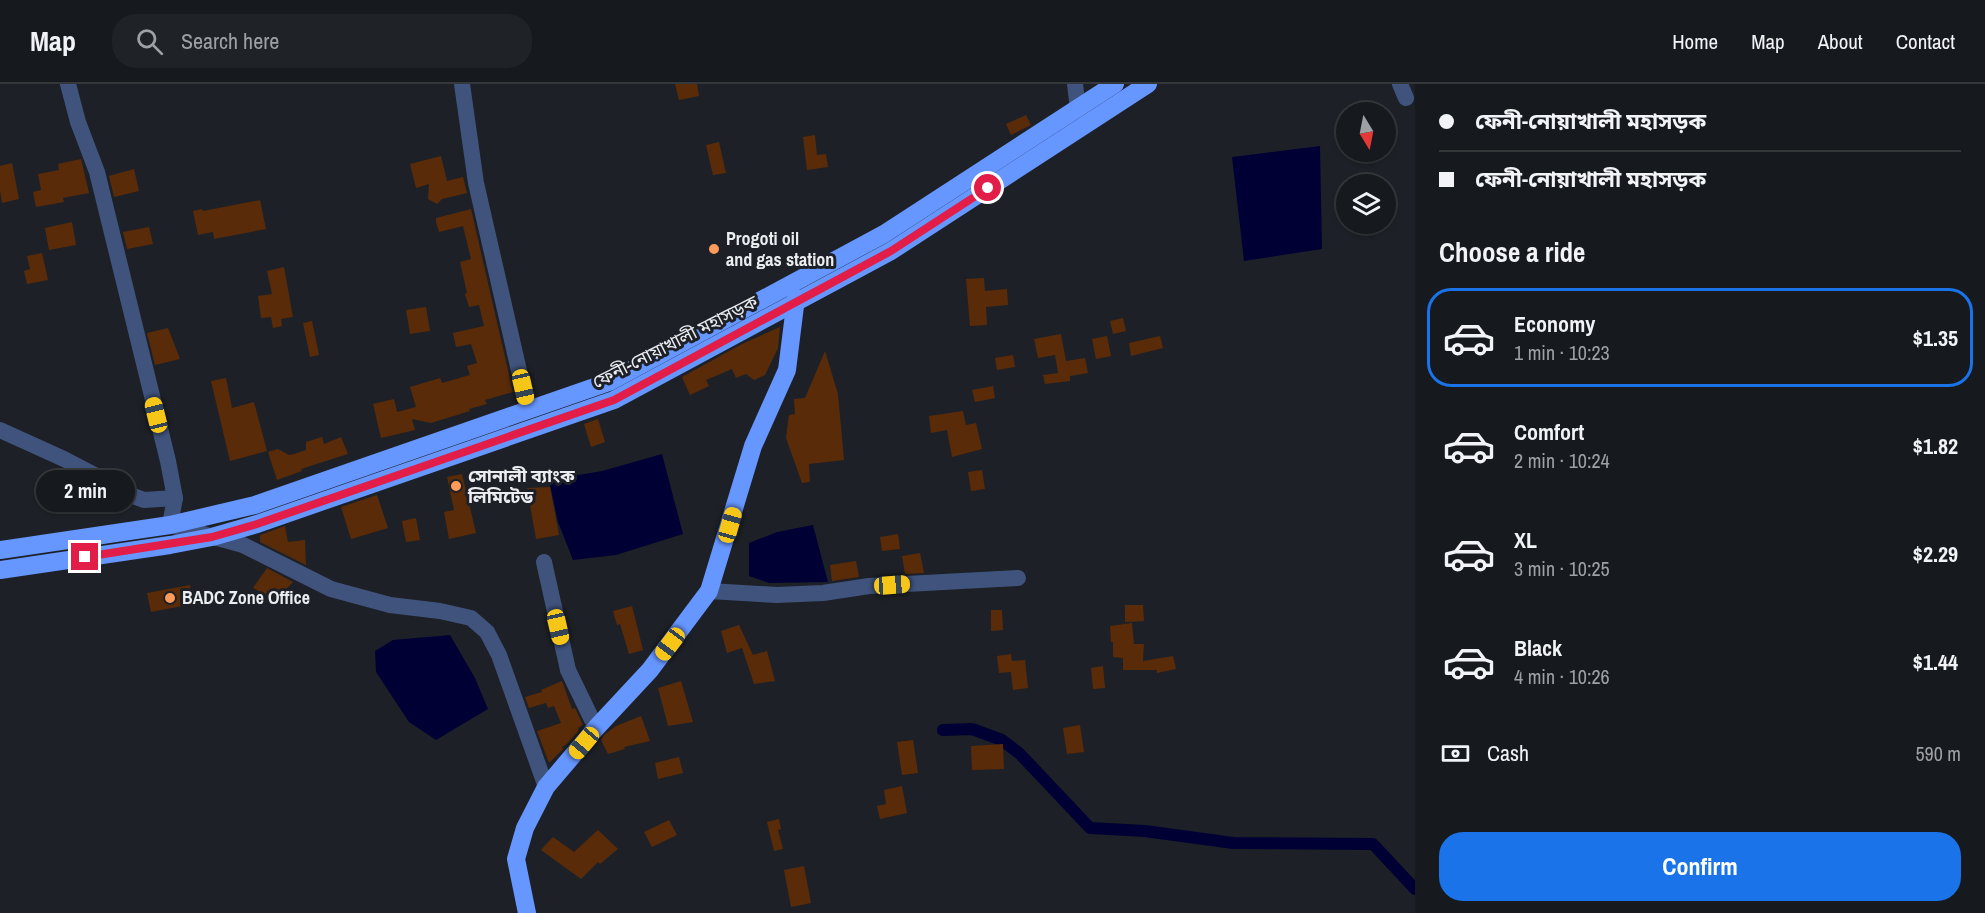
<!DOCTYPE html>
<meta charset="utf-8">
<style>
:root{--surface:#16191d;--page:#1f2226;--text:#f1f3f6;--muted:#9ea0a4;--line:#35383b;--accent:#1a73e8}
body{margin:0;font-family:"Archivo Narrow","Noto Sans Bengali",sans-serif;background:var(--page);color:var(--text);height:100vh;display:flex;flex-direction:column;font-size:22px;white-space:nowrap}
*{box-sizing:border-box;margin:0}
p{font-size:20px;color:var(--muted)}
.icon{flex:none;width:33px;height:33px;fill:none;stroke:currentColor;stroke-width:2;stroke-linecap:round;stroke-linejoin:round}
.map{position:relative;flex:1;overflow:hidden}
.panel{display:flex;flex-direction:column;background:var(--surface);width:570px}
.panel>*{flex:none}
.hud{display:grid;align-content:center;height:132px;padding:0 24px;background:var(--surface)}
.needle{width:39px;rotate:170deg}
.controls{position:absolute;left:1336px;top:18px;display:grid;gap:12px}
.controls a{display:grid;place-items:center;width:60px;height:60px;border-radius:50%;background:var(--surface);box-shadow:0 2px 4px #0004,0 0 0 2px var(--line);font-size:30px}
.end{position:absolute;width:27px;height:27px;margin:-14px;border:8px solid #e11d48;background:#fff;box-shadow:0 0 0 3px #fff}
.from{border-radius:50%}
.bubble{position:absolute;height:42px;border-radius:21px;background:var(--surface);box-shadow:0 2px 4px #0004,0 0 0 2px var(--line);font-size:20px;font-weight:700;line-height:42px;text-align:center}
.car{position:absolute;width:18px;height:36px;margin:-18px -9px;border-radius:8px;box-shadow:0 0 4px 2px #0007;background:linear-gradient(#f5c518 24%,#345 0 40%,#f5c518 0 76%,#345 0 86%,#f5c518 0)}
.hud b{display:flex;align-items:center;gap:21px;height:57px;font-size:22px}
.hud b+b{border-top:2px solid var(--line)}
.hud i{width:15px;height:15px;background:var(--text)}
ul{padding:0;list-style:none}
li{display:flex;align-items:center;gap:18px;height:99px;margin:0 12px 9px;padding:0 12px;border:3px solid transparent;border-radius:24px}
li div{flex:1}
li b{display:block;font-size:22px}
li em{font-style:normal;font-weight:700}
li.selected{border-color:var(--accent)}
li>.icon{width:54px;height:54px;stroke-width:1.5}
h2{padding:0 24px;font-size:27px;line-height:72px}
.pay{display:flex;align-items:center;gap:15px;height:66px;padding:0 24px;font-size:22px}
.pay p{margin-inline-start:auto}
.button{display:flex;gap:12px;margin-top:auto;padding:12px 24px}
.button a{flex:1;height:69px;border-radius:24px;background:var(--accent);color:#fff;font-size:24px;font-weight:700;line-height:69px;text-align:center}
header{display:flex;align-items:center;gap:36px;box-sizing:border-box;height:84px;padding:0 30px;background:var(--surface);border-bottom:2px solid var(--line)}
header strong{font-size:28px}
nav{display:flex;gap:33px;margin-inline-start:auto;font-size:21px}
.search{width:420px;height:54px;background:var(--page);display:flex;align-items:center;gap:15px;box-sizing:border-box;padding:0 21px;border-radius:24px;color:var(--muted);font-size:22px}
main{display:flex;flex:1;min-height:0}
.map>svg:first-child{display:block}
.water{fill:#000034}
.lines{fill:none;stroke-linecap:round;stroke-linejoin:round}
.canal{stroke:#000034;stroke-width:12}
.building{fill:#5a2b08}
.minor{stroke:#3f537d;stroke-width:16}
.highway{stroke:#6696ff;stroke-width:18}
.route{stroke:#e11d48;stroke-width:8}
.poi-dot{fill:#ff9b5a;stroke:#1d2127;stroke-width:2}
.labels{text-anchor:middle;stroke-width:6;stroke-linejoin:round;paint-order:stroke}
.poi-label{font-size:18px;font-weight:bold;fill:#ebedf1;stroke:#1d2127;text-anchor:start}
.street-label{font-size:18px;fill:#ebedf1;stroke:#1d2127}
</style>
<header>
<strong>Map</strong>
<div class="search"><svg class="icon" aria-label="search" viewBox="0 0 24 24"><circle cx="10" cy="10" r="6"/><path d="M15 15l6 6"/></svg>Search here</div>
<nav><a>Home</a><a>Map</a><a>About</a><a>Contact</a></nav>
</header>
<main>
<div class="map">
<svg width="1415" height="829" viewBox="0 0 1415 829">
<rect width="100%" height="100%" fill="#1d2127"/>
<g class="water">
<polygon points="1320,62 1322,165 1244,177 1232,73"/>
<polygon points="662,370 683,450 616,471 573,476 558,438 549,396 602,387"/>
<polygon points="813,441 828,498 769,499 749,492 749,459 777,448"/>
<polygon points="450,551 475,594 488,625 436,656 409,638 376,588 375,567 393,556"/>
</g>
<g class="lines">
<polyline class="canal" points="943,646 972,645 1002,656 1020,670 1090,744 1145,747 1233,759 1373,760 1415,805"/>
</g>
<g class="building">
<polygon points="675,0 697,0 699,12 679,16"/>
<polygon points="1026,31 1031,41 1011,51 1006,40"/>
<polygon points="815,51 817,71 826,70 828,83 807,86 803,53"/>
<polygon points="719,58 726,89 713,91 706,61"/>
<polygon points="441,72 447,97 463,93 467,109 442,115 437,120 428,115 429,100 416,104 410,80"/>
<polygon points="81,75 89,109 63,114 64,118 36,123 33,108 41,106 38,90 59,86 58,80"/>
<polygon points="12,79 19,115 2,119 0,106 0,82"/>
<polygon points="134,85 139,107 114,113 109,92"/>
<polygon points="260,116 266,145 214,155 213,148 198,151 193,127 202,125 203,127"/>
<polygon points="471,125 513,308 485,316 487,320 469,325 470,327 431,339 412,335 415,346 381,354 373,320 394,315 397,328 416,323 410,303 440,294 442,299 470,291 467,282 477,279 471,260 456,263 453,249 484,242 479,221 469,223 465,210 467,209 460,178 471,175 463,142 439,148 436,138 436,134"/>
<polygon points="72,138 76,161 49,166 45,144"/>
<polygon points="149,143 153,160 127,165 123,148"/>
<polygon points="42,169 48,196 27,200 24,187 30,185 27,172"/>
<polygon points="284,183 293,233 281,235 282,242 273,244 271,233 261,234 258,212 272,210 267,187"/>
<polygon points="984,194 985,207 1007,205 1008,221 986,223 987,241 970,242 966,195"/>
<polygon points="426,223 430,247 410,250 406,226"/>
<polygon points="1123,234 1126,247 1113,250 1110,237"/>
<polygon points="312,237 319,271 310,273 303,239"/>
<polygon points="780,243 778,264 765,291 754,296 746,290 736,294 732,285 706,296 709,302 690,311 682,293 742,260"/>
<polygon points="168,244 180,275 155,281 147,249"/>
<polygon points="1061,250 1066,277 1085,274 1088,289 1070,292 1070,297 1045,300 1043,291 1058,289 1055,271 1038,274 1034,255"/>
<polygon points="1107,252 1111,272 1096,275 1092,255"/>
<polygon points="1160,252 1163,264 1131,272 1129,259"/>
<polygon points="825,267 838,310 844,376 809,380 810,398 802,399 786,354 789,331 795,330 794,315 805,314"/>
<polygon points="1013,271 1015,283 997,286 995,274"/>
<polygon points="226,294 232,324 254,318 267,367 230,377 211,297"/>
<polygon points="993,302 995,314 975,318 972,306"/>
<polygon points="963,327 966,341 976,339 982,365 952,373 947,346 931,349 929,332"/>
<polygon points="598,335 605,358 591,363 584,340"/>
<polygon points="322,353 324,360 341,353 348,370 301,385 302,387 277,396 268,368 278,365 289,371 294,370 306,366 306,358"/>
<polygon points="982,386 985,405 971,407 968,388"/>
<polygon points="462,390 476,449 449,455 444,428 454,426 447,393"/>
<polygon points="550,403 559,451 536,455 527,404"/>
<polygon points="377,411 388,444 351,455 341,423"/>
<polygon points="416,434 420,456 406,458 402,437"/>
<polygon points="285,442 288,458 305,456 306,481 260,458 260,451"/>
<polygon points="898,450 900,465 882,467 880,453"/>
<polygon points="920,469 924,489 905,490 902,472"/>
<polygon points="856,477 859,493 832,497 830,481"/>
<polygon points="267,484 293,498 276,516 253,504"/>
<polygon points="190,501 193,520 151,528 147,509"/>
<polygon points="1125,521 1143,521 1144,537 1125,538"/>
<polygon points="632,522 643,566 629,570 620,540 617,541 613,527"/>
<polygon points="991,526 1002,526 1003,546 991,547"/>
<polygon points="1132,539 1134,560 1144,560 1143,577 1173,572 1176,585 1157,589 1157,586 1123,586 1123,574 1113,573 1113,558 1111,558 1110,542"/>
<polygon points="739,541 753,571 767,567 775,597 754,600 742,564 727,569 721,547"/>
<polygon points="1011,570 1012,577 1025,576 1028,604 1013,606 1011,588 999,589 997,572"/>
<polygon points="1103,582 1105,604 1093,605 1091,584"/>
<polygon points="562,597 572,625 575,624 583,641 578,644 579,647 567,660 562,663 563,665 549,679 537,647 561,639 554,622 548,624 546,619 529,624 525,613 542,608 541,606"/>
<polygon points="681,597 693,638 668,642 658,604"/>
<polygon points="641,632 650,657 624,663 625,665 608,670 601,656 604,651 616,642"/>
<polygon points="1080,641 1084,668 1067,670 1063,644"/>
<polygon points="913,656 918,689 902,691 897,658"/>
<polygon points="1003,660 1004,685 972,686 971,662"/>
<polygon points="679,673 683,689 658,695 655,679"/>
<polygon points="902,702 907,729 880,735 877,722 886,720 884,706"/>
<polygon points="779,735 781,745 778,746 783,765 774,767 767,738"/>
<polygon points="669,736 677,751 652,763 644,748"/>
<polygon points="598,746 618,765 600,780 598,778 581,795 541,766 553,753 574,768"/>
<polygon points="804,782 811,819 791,823 784,786"/>
</g>
<g class="lines">
<g class="minor">
<polyline points="68,0 78,38 97,88 168,377 175,414 170,441 243,461 331,505 390,521 440,527 471,534 487,548 499,571 546,703"/>
<polyline points="462,0 476,99 528,326"/>
<polyline points="1075,0 1078,25"/>
<polyline points="1400,0 1406,14"/>
<polyline points="0,346 64,375 108,398 125,409 144,416 175,414"/>
<polyline points="544,478 568,586 596,644"/>
<polyline points="709,507 777,511 823,509 869,502 1018,494"/>
</g>
<g class="highway">
<polyline points="0,466 170,441 255,421 609,298 884,150 1115,0"/>
<polyline points="0,486 170,461 212,453 257,440 614,316 891,167 1148,0"/>
<polyline points="527,829 516,775 525,744 546,703 596,644 650,586 709,507 753,362 787,286 796,214"/>
</g>
</g>
<g class="lines">
<polyline class="route" points="85,473 212,453 257,440 614,316 891,167 988,104"/>
</g>
<g class="poi-dot">
<circle cx="714" cy="165" r="6"/>
<circle cx="456" cy="402" r="6"/>
<circle cx="170" cy="514" r="6"/>
</g>
<g class="labels">
<g class="poi-label">
<text x="726" y="161">Progoti oil<tspan x="726" dy="21">and gas station</tspan></text>
<text x="468" y="398">সোনালী ব্যাংক<tspan x="468" dy="21">লিমিটেড</tspan></text>
<text x="182" y="520">BADC Zone Office</text>
</g>
<g class="street-label">
<text transform="translate(675 258) rotate(-27)" y="6">ফেনী-নোয়াখালী মহাসড়ক</text>
</g>
</g>
</svg>
<div class="controls">
<a><svg class="needle" viewBox="-14 -14 28 28"><path d="M0-13l5 13h-10z" fill="#e53935"/><path d="M0 13l5-13h-10z" fill="#9ea0a4"/></svg></a>
<a><svg class="icon" aria-label="layers" viewBox="0 0 24 24"><path d="M12 4l9 5-9 5-9-5zM3 14l9 5 9-5"/></svg></a>
</div>
<i class="end from" style="left:988px;top:104px"></i>
<i class="end" style="left:85px;top:473px"></i>
<div class="bubble" style="left:36px;top:386px;width:99px">2 min</div>
<i class="car" style="left:523px;top:303px;rotate:167deg"></i>
<i class="car" style="left:156px;top:331px;rotate:346deg"></i>
<i class="car" style="left:730px;top:441px;rotate:16deg"></i>
<i class="car" style="left:892px;top:501px;rotate:86deg"></i>
<i class="car" style="left:558px;top:543px;rotate:167deg"></i>
<i class="car" style="left:670px;top:560px;rotate:217deg"></i>
<i class="car" style="left:584px;top:659px;rotate:220deg"></i>
</div>
<section class="panel">
<div class="hud">
<b><i class="from"></i>ফেনী-নোয়াখালী মহাসড়ক</b>
<b><i></i>ফেনী-নোয়াখালী মহাসড়ক</b>
</div>
<h2>Choose a ride</h2>
<ul>
<li class="selected"><svg class="icon" aria-label="car" viewBox="0 0 24 24"><path d="M5 17H2v-5l4-1 3-4h7l3 4 3 1v5h-3M9 17h6M6 11h13"/><circle cx="7" cy="17" r="2"/><circle cx="17" cy="17" r="2"/></svg><div><b>Economy</b><p>1 min · 10:23</p></div><em>$1.35</em></li>
<li><svg class="icon" aria-label="car" viewBox="0 0 24 24"><path d="M5 17H2v-5l4-1 3-4h7l3 4 3 1v5h-3M9 17h6M6 11h13"/><circle cx="7" cy="17" r="2"/><circle cx="17" cy="17" r="2"/></svg><div><b>Comfort</b><p>2 min · 10:24</p></div><em>$1.82</em></li>
<li><svg class="icon" aria-label="car" viewBox="0 0 24 24"><path d="M5 17H2v-5l4-1 3-4h7l3 4 3 1v5h-3M9 17h6M6 11h13"/><circle cx="7" cy="17" r="2"/><circle cx="17" cy="17" r="2"/></svg><div><b>XL</b><p>3 min · 10:25</p></div><em>$2.29</em></li>
<li><svg class="icon" aria-label="car" viewBox="0 0 24 24"><path d="M5 17H2v-5l4-1 3-4h7l3 4 3 1v5h-3M9 17h6M6 11h13"/><circle cx="7" cy="17" r="2"/><circle cx="17" cy="17" r="2"/></svg><div><b>Black</b><p>4 min · 10:26</p></div><em>$1.44</em></li>
</ul>
<div class="pay"><svg class="icon" aria-label="cash" viewBox="0 0 24 24"><path d="M3 7h18v10H3z"/><circle cx="12" cy="12" r="2"/></svg>Cash<p>590 m</p></div>
<div class="button"><a>Confirm</a></div>
</section>
</main>
